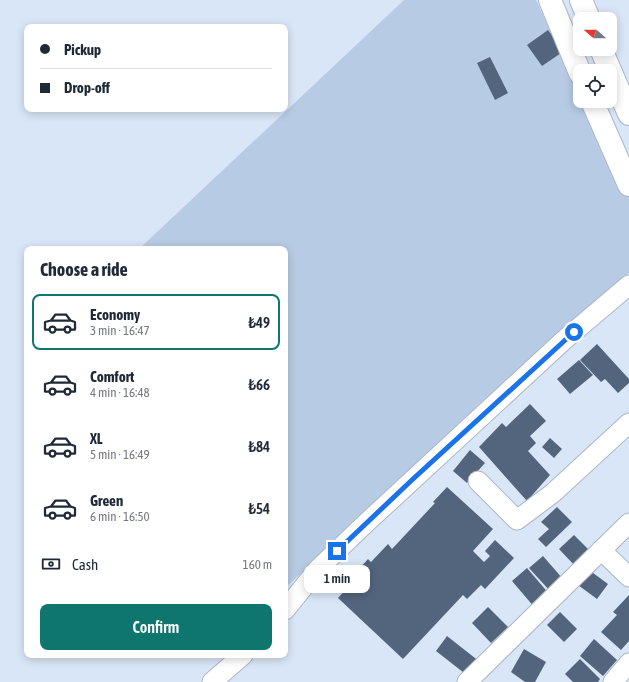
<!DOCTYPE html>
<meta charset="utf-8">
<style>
:root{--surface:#fff;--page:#f2f2f3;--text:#1f2937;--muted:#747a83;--line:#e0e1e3;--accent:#0f766e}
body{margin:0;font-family:"Asap Condensed",sans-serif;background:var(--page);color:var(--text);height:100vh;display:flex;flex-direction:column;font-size:15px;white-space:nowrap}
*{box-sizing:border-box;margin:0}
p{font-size:13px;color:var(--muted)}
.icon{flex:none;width:22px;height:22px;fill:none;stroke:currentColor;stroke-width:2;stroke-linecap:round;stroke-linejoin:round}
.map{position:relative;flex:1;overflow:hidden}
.sheet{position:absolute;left:24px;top:246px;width:264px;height:412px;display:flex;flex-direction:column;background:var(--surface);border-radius:8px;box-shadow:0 2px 10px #0003}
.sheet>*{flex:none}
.hud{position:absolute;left:24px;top:24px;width:264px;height:88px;border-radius:8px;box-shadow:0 2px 10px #0003;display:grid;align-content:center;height:88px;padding:0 16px;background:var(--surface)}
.needle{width:26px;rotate:290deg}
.controls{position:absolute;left:573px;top:12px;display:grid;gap:8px}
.controls a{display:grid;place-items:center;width:44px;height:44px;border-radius:8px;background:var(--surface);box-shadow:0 2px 10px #0003;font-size:20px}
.end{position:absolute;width:18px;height:18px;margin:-9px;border:5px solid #1a73e8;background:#fff;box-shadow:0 0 0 2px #fff}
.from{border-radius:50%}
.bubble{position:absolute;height:28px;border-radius:8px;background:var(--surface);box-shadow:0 2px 10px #0003;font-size:13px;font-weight:600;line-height:28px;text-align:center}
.hud b{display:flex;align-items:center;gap:14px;height:38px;font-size:15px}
.hud b+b{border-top:1px solid var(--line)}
.hud i{width:10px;height:10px;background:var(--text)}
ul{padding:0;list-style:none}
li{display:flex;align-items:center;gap:12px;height:56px;margin:0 8px 6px;padding:0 8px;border:2px solid transparent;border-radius:8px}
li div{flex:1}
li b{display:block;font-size:15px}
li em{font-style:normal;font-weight:600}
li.on{border-color:var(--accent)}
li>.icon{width:36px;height:36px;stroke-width:1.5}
h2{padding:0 16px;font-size:18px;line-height:48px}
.pay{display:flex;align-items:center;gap:10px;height:44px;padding:0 16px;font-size:15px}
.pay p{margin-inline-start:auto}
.primary-button{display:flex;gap:8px;margin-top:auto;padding:8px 16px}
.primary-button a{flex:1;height:46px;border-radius:8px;background:var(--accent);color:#fff;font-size:16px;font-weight:600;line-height:46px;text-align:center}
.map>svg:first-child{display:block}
.green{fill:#b8cbe5}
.building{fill:#53657d}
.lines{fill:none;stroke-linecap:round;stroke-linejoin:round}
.minor-casing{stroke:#abb7c7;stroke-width:21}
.major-casing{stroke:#abb7c7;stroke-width:24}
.minor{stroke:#fff;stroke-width:19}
.major{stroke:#fff;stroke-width:22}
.route{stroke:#1a73e8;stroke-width:5}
</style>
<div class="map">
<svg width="629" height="682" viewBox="0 0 629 682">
<rect width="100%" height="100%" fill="#d9e6f7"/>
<polygon class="green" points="404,0 536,0 580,93 580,101 584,101 629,197 629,273 285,588 285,249 139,249"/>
<g class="building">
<polygon points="548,30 564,51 542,66 527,45"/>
<polygon points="490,57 508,93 495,100 477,63"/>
<polygon points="597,344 629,379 629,383 618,393 605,379 601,382 580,360"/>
<polygon points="579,360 593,375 570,394 557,379"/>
<polygon points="530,404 546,421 530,436 536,443 528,451 550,475 527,501 479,447 502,423 506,427"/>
<polygon points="550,438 562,449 554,458 542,447"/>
<polygon points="470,450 485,463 467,483 453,471"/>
<polygon points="447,487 493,529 473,551 484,562 490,556 485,551 495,540 514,558 485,589 481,585 467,599 463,595 403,659 338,598 349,586 346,583 368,559 371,562 388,544 392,549 435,503 433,502"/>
<polygon points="557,507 572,522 546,547 538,539 549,529 541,522"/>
<polygon points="574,535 590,551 575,566 559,549"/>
<polygon points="543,556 563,579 550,591 529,568"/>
<polygon points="527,568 550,595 535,608 512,581"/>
<polygon points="589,570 608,584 597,599 578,585"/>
<polygon points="629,595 629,641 621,650 601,632 617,615 613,612"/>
<polygon points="488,607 508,627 491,643 472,623"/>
<polygon points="560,612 577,629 564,642 547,625"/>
<polygon points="447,636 480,662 468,676 436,651"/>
<polygon points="594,639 617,660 603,676 580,656"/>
<polygon points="524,649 546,662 535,682 525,682 511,672"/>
<polygon points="580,659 600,679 598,682 573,682 565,674"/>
</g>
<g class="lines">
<defs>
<g id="minor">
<polyline points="478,481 517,520 553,493 629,423"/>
<polyline points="601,550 629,577"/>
<polyline points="285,610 318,569 365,524 563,341 629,285"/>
<polyline points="212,682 243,655"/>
<polyline points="467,682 629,523"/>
<polyline points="613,682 629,663"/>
</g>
<g id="major">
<polyline points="550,0 580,73"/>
<polyline points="581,0 589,19"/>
<polyline points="601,49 629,114"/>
<polyline points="592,101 629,185"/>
</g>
</defs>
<use href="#minor" class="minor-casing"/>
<use href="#major" class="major-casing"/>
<use href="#minor" class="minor"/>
<use href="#major" class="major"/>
</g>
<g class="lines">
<polyline class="route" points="337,551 413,479 574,332"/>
</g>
</svg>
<div class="controls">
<a><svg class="needle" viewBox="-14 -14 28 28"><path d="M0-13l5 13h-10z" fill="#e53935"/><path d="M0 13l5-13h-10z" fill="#747a83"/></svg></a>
<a><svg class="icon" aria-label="locate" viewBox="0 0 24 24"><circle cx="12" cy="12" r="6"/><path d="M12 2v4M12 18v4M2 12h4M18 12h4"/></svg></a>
</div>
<i class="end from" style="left:574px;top:332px"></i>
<i class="end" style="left:337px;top:551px"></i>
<div class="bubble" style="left:304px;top:565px;width:66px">1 min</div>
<div class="hud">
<b><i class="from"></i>Pickup</b>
<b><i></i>Drop-off</b>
</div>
<section class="sheet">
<h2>Choose a ride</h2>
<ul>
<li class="on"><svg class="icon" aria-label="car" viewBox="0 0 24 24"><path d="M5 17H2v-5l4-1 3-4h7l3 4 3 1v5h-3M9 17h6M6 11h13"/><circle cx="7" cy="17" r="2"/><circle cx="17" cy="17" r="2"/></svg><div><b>Economy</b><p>3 min · 16:47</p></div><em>₺49</em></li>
<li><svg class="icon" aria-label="car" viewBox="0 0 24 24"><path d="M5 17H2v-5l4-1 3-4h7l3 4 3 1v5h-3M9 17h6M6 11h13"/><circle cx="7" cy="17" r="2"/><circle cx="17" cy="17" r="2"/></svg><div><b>Comfort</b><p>4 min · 16:48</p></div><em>₺66</em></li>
<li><svg class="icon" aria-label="car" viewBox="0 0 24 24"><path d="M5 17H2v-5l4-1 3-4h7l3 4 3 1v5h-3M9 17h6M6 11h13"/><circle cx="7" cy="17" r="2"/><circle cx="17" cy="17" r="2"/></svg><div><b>XL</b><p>5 min · 16:49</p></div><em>₺84</em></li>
<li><svg class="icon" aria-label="car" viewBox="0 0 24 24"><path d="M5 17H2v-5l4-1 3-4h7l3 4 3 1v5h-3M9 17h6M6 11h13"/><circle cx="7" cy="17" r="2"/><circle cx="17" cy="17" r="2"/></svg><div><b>Green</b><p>6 min · 16:50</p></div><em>₺54</em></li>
</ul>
<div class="pay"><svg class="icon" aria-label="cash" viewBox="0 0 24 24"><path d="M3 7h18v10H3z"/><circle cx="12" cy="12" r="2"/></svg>Cash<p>160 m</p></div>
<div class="primary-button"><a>Confirm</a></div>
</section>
</div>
